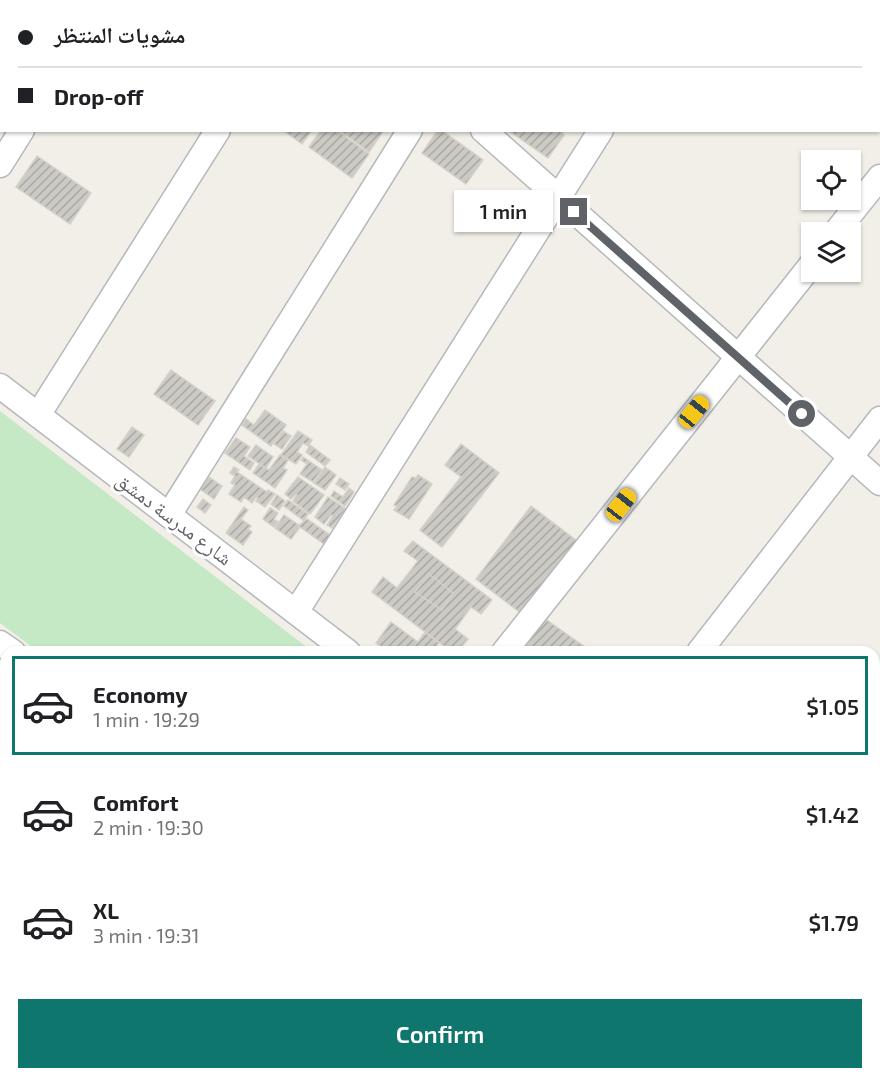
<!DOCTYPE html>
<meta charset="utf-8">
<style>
:root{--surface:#fff;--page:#f2f2f2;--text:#202124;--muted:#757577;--line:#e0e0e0;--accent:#0f766e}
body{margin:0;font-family:"Exo 2","Noto Naskh Arabic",sans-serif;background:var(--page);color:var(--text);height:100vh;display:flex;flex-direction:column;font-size:22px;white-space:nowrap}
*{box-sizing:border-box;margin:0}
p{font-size:20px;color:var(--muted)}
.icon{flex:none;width:33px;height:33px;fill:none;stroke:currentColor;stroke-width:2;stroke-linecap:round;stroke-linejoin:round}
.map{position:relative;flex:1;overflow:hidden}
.panel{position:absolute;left:0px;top:646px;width:880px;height:434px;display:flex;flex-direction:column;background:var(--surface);border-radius:18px 18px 0 0;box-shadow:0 2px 4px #0004}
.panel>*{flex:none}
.banner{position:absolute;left:0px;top:0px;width:880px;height:132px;box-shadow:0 2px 4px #0004;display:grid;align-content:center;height:132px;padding:0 18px;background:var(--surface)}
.tools{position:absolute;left:801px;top:150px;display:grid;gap:12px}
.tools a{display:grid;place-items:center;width:60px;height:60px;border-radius:0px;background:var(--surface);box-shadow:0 2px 4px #0004;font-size:30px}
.end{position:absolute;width:27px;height:27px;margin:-14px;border:8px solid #5f6368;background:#fff;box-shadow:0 0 0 3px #fff}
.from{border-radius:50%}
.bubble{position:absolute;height:42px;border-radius:0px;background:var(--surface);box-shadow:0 2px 4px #0004;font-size:20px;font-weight:600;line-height:42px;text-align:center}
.car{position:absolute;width:18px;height:36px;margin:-18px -9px;border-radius:8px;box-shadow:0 0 4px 2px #0007;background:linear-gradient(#f5c518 24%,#345 0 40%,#f5c518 0 76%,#345 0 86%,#f5c518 0)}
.banner b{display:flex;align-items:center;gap:21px;height:57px;font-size:22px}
.banner b+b{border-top:2px solid var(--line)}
.banner i{width:15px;height:15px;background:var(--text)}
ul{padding:10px 0 0;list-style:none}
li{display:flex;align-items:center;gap:18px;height:99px;margin:0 12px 9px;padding:0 6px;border:3px solid transparent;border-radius:0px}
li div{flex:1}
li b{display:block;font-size:22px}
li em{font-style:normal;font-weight:600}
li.active{border-color:var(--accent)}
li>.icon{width:54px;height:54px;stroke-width:1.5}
.button{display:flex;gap:12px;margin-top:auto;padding:12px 18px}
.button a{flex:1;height:69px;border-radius:0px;background:var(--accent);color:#fff;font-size:24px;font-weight:600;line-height:69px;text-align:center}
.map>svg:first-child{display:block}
.grass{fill:#c5e8c5}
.building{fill:url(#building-hatch);stroke:#d6d1c6;stroke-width:1.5}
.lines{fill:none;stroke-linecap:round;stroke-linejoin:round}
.minor-casing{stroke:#b5b8bc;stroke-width:27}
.minor{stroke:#fff;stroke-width:24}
.route{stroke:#5f6368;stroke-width:8}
.labels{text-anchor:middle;stroke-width:6;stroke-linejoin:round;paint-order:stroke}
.street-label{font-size:20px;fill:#5f6368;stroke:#fff}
</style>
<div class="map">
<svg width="880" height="1079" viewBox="0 0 880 1079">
<defs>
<pattern id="building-hatch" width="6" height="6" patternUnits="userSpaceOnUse" patternTransform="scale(1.5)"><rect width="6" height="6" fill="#cccac5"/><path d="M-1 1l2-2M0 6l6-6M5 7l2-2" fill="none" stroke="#a9a8a4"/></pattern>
</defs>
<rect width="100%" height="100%" fill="#f1efe8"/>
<polygon class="grass" points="0,411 313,652 39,652 0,623"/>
<g class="building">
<polygon points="554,0 581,0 580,2"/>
<polygon points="606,0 651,0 650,2"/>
<polygon points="283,130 312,130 302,144"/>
<polygon points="321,130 336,130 369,154 352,178 309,147"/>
<polygon points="339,130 384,130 369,152"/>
<polygon points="438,130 441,130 483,160 466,184 422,153"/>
<polygon points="508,130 559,130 564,135 548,158"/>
<polygon points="37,156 91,193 70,224 16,187"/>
<polygon points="171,370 215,401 198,425 154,394"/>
<polygon points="265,410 286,425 271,446 242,425 246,419 254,425"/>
<polygon points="132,427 144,435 129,457 117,449"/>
<polygon points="283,431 291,436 282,449 274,444"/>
<polygon points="298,431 312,440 308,446 303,443 297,452 302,455 296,464 281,455"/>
<polygon points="236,438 250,447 244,456 254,463 250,470 225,453"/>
<polygon points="461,444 499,473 442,547 420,530 461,477 445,465"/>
<polygon points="256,445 273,457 266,468 248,456"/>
<polygon points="310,445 330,460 325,466 306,452"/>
<polygon points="280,455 288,460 283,468 287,470 275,488 253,473 259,464 269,470"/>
<polygon points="303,457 322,470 313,482 300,474 307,464 301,460"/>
<polygon points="234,467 239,470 237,472 267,492 268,490 275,494 265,507 256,501 258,498 256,497 252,503 244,497 241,502 229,494 235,485 231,483 235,476 230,473"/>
<polygon points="325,467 336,475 325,490 314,483"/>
<polygon points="418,475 432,484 409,519 394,510 397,507 394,505 412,477 416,478"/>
<polygon points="209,477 222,486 214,499 200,489"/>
<polygon points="298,477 324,495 310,514 293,501 297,495 296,494 291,499 285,494"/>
<polygon points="340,478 349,484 345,490 336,484"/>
<polygon points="349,488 354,492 345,506 331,496 334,491 343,497"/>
<polygon points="277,495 285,501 279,510 271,504"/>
<polygon points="328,497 346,509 332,528 327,525 333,516 331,515 324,524 315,517"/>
<polygon points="203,499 211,505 205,513 197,507"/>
<polygon points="288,500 308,514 304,521 284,506"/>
<polygon points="531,506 577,541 522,614 476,579"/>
<polygon points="244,507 248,510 241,519 251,526 248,529 252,532 243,545 226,533"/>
<polygon points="270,508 278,513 274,519 278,522 274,527 263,519"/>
<polygon points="284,515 299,525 307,519 330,535 324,544 300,527 291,539 275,528"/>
<polygon points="413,541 492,600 481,614 471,607 455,629 468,639 457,652 452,652 372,592 383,577 397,588 418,561 404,551"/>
<polygon points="429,574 453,593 442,610 415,592"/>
<polygon points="544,618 592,652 519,652"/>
<polygon points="391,622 418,642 425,632 439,643 432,652 389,652 376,643"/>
<polygon points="0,861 6,865 6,892 0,888"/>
<polygon points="0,1033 6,1038 6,1043 0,1051"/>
<polygon points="828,1074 872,1074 878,1079 835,1079"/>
</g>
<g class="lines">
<defs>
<g id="minor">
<polyline points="336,0 338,2"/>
<polyline points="104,2 105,0"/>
<polyline points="300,2 301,0"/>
<polyline points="491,2 492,0"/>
<polyline points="683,2 684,0"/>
<polyline points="483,130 880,483"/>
<polyline points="0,165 22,130"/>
<polyline points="836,232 880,177"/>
<polyline points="0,386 348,652"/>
<polyline points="38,415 218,130"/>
<polyline points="169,515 410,130"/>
<polyline points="296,612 601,130"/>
<polyline points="0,643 13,652"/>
<polyline points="504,652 812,264"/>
<polyline points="699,652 880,419"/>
<polyline points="874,689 880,682"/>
<polyline points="0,788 6,778"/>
<polyline points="874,946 880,939"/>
<polyline points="874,1056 880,1060"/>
<polyline points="560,1074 566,1079"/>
<polyline points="670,1074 677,1079"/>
<polyline points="152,1079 156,1074"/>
<polyline points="362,1079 366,1074"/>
<polyline points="721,1079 725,1074"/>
</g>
</defs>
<use href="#minor" class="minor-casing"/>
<use href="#minor" class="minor"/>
</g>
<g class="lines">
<polyline class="route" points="574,212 802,414"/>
</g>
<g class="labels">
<g class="street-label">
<text transform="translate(174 519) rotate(37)" y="7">شارع مدرسة دمشق</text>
</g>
</g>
</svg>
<div class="tools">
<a><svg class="icon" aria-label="locate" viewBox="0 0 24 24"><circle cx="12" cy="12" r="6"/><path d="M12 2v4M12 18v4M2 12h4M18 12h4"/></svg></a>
<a><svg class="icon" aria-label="layers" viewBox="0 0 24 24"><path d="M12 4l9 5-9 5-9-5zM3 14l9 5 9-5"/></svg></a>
</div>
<i class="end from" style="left:802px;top:414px"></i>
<i class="end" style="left:574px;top:212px"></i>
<div class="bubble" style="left:454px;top:190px;width:99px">1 min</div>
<i class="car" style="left:694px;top:412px;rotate:39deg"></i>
<i class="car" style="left:621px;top:505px;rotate:38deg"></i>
<div class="banner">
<b><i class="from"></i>مشويات المنتظر</b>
<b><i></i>Drop-off</b>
</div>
<section class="panel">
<ul>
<li class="active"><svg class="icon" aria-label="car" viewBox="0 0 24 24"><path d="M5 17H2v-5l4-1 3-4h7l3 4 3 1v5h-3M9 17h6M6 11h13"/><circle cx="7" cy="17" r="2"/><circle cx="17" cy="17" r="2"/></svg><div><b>Economy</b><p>1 min · 19:29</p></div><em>$1.05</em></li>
<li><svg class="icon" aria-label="car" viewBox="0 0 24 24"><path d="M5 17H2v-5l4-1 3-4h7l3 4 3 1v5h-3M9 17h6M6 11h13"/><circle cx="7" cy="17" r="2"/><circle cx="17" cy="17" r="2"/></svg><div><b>Comfort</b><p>2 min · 19:30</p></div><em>$1.42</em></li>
<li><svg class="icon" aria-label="car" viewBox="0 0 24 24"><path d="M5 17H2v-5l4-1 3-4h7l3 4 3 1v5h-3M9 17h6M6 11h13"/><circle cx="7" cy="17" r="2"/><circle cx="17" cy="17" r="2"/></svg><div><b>XL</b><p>3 min · 19:31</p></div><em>$1.79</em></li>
</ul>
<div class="button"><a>Confirm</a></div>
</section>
</div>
